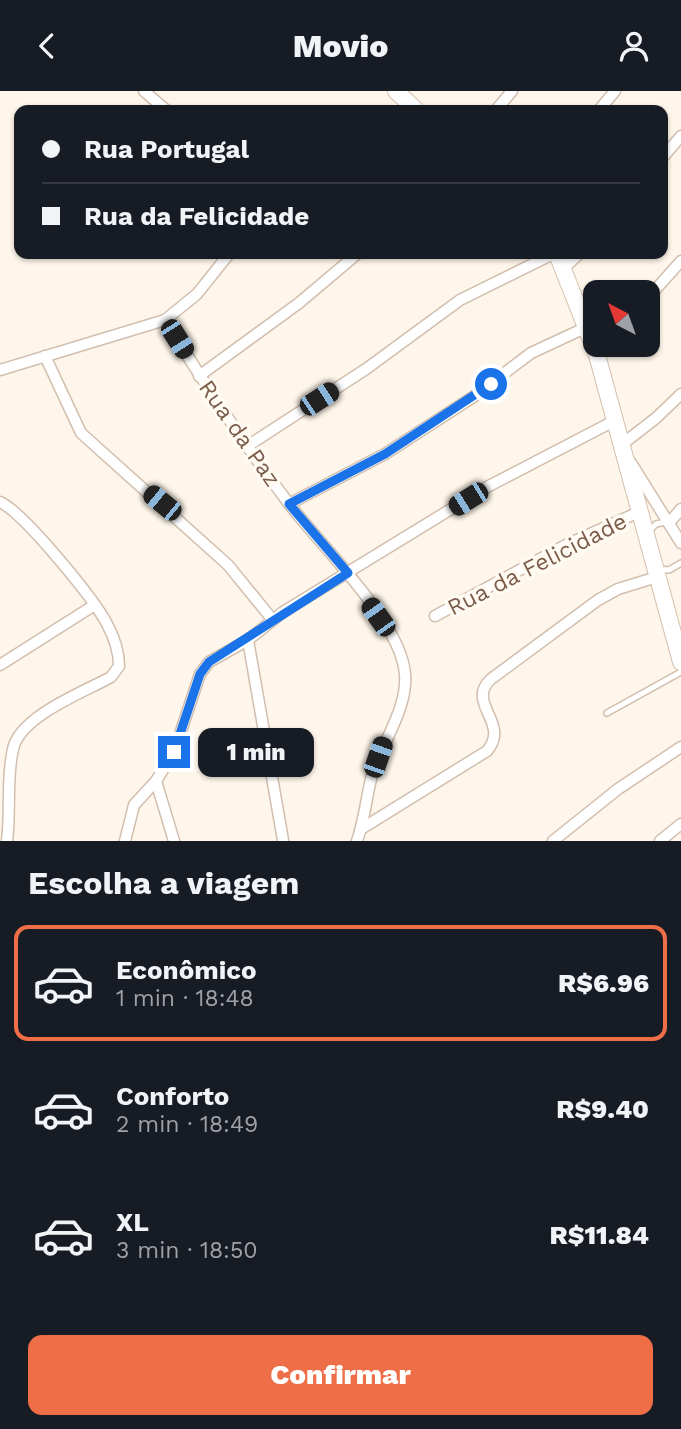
<!DOCTYPE html>
<html lang="pt">
<meta charset="utf-8">
<style>
:root{--surface:#171b24;--page:#20242c;--text:#f1f3f6;--muted:#9ea1a6;--line:#363941;--accent:#ee6e48}
body{margin:0;font-family:"Work Sans",sans-serif;background:var(--page);color:var(--text);height:100vh;display:flex;flex-direction:column;font-size:26px;white-space:nowrap}
*{box-sizing:border-box;margin:0}
p{font-size:23px;color:var(--muted)}
.icon{flex:none;width:38px;height:38px;fill:none;stroke:currentColor;stroke-width:2;stroke-linecap:round;stroke-linejoin:round}
.map{position:relative;height:750px;overflow:hidden}
.panel{display:flex;flex-direction:column;background:var(--surface);flex:1}
.panel>*{flex:none}
.guide{position:absolute;left:14px;top:14px;width:654px;height:154px;border-radius:14px;box-shadow:0 2px 5px #0004;display:grid;align-content:center;height:154px;padding:0 28px;background:var(--surface)}
.needle{width:46px;rotate:319deg}
.fabs{position:absolute;left:583px;top:189px;display:grid;gap:14px}
.fabs a{display:grid;place-items:center;width:77px;height:77px;border-radius:14px;background:var(--surface);box-shadow:0 2px 5px #0004;font-size:35px}
.end{position:absolute;width:32px;height:32px;margin:-16px;border:9px solid #1a73e8;background:#fff;box-shadow:0 0 0 4px #fff}
.from{border-radius:50%}
.bubble{position:absolute;height:49px;border-radius:14px;background:var(--surface);box-shadow:0 2px 5px #0004;font-size:23px;font-weight:800;line-height:49px;text-align:center}
.car{position:absolute;width:21px;height:42px;margin:-21px -10px;border-radius:9px;box-shadow:0 0 5px 2px #0007;background:linear-gradient(#222 24%,#8ab4d8 0 40%,#222 0 76%,#8ab4d8 0 86%,#222 0)}
.guide b{display:flex;align-items:center;gap:24px;height:66px;font-size:26px}
.guide b+b{border-top:2px solid var(--line)}
.guide i{width:18px;height:18px;background:var(--text)}
ul{padding:0;list-style:none}
li{display:flex;align-items:center;gap:21px;height:116px;margin:0 14px 10px;padding:0 14px;border:4px solid transparent;border-radius:14px}
li div{flex:1}
li b{display:block;font-size:26px}
li em{font-style:normal;font-weight:800}
li.current{border-color:var(--accent)}
li>.icon{width:63px;height:63px;stroke-width:1.5}
h2{padding:0 28px;font-size:32px;line-height:84px}
.button{display:flex;gap:14px;margin-top:auto;padding:14px 28px}
.button a{flex:1;height:80px;border-radius:14px;background:var(--accent);color:#fff;font-size:28px;font-weight:800;line-height:80px;text-align:center}
header{display:flex;justify-content:space-between;align-items:center;height:91px;padding:0 28px;background:var(--surface);font-size:32px;font-weight:800}
.map>svg:first-child{display:block}
.lines{fill:none;stroke-linecap:round;stroke-linejoin:round}
.service-casing{stroke:#d2beae;stroke-width:8}
.minor-casing{stroke:#d2beae;stroke-width:13}
.secondary-casing{stroke:#d7c0ad;stroke-width:18}
.service{stroke:#fff;stroke-width:5}
.minor{stroke:#fff;stroke-width:10}
.secondary{stroke:#fff;stroke-width:16}
.route{stroke:#1a73e8;stroke-width:9}
.labels{text-anchor:middle;stroke-width:7;stroke-linejoin:round;paint-order:stroke}
.street-label{font-size:23px;fill:#7b5c4a;stroke:#fffaf2}
</style>
<header><svg class="icon" aria-label="back" viewBox="0 0 24 24"><path d="M15 5l-7 7 7 7"/></svg>Movio<svg class="icon" aria-label="person" viewBox="0 0 24 24"><circle cx="12" cy="8" r="4"/><path d="M4 21q1-7 8-7t8 7"/></svg></header>
<div class="map">
<svg width="681" height="750" viewBox="0 0 681 750">
<rect width="100%" height="100%" fill="#fef6ea"/>
<g class="lines">
<defs>
<g id="service">
<polyline points="648,441 656,433 666,431"/>
<polyline points="658,478 669,479 681,472"/>
<polyline points="607,622 681,581"/>
</g>
<g id="minor">
<polyline points="144,0 166,19"/>
<polyline points="496,19 512,0"/>
<polyline points="599,19 615,0"/>
<polyline points="663,66 681,45"/>
<polyline points="564,177 579,163"/>
<polyline points="648,207 681,170"/>
<path d="M165 229C204 292 245 355 290 414 322 456 401 531 405 583 408 619 380 654 371 688 366 709 364 730 357 750"/>
<polyline points="45,265 81,342 228,474 272,528"/>
<polyline points="0,279 165,229 197,203 229,163"/>
<polyline points="199,285 299,212 357,163"/>
<polyline points="249,354 366,278 460,209 553,163"/>
<polyline points="622,359 620,355 656,327 681,303"/>
<polyline points="631,372 681,452"/>
<path d="M0 411C24 422 94 508 107 533 114 546 119 560 119 575L111 586C84 601 20 625 13 658 6 688 11 720 7 750"/>
<polyline points="289,413 385,363 473,306 531,262 587,236"/>
<polyline points="669,432 681,418"/>
<polyline points="435,525 566,454 639,421"/>
<polyline points="248,549 283,749"/>
<polyline points="0,574 93,515"/>
<polyline points="156,690 174,750"/>
<path d="M361 738 487 660C511 632 465 612 491 588L598 509 618 498 657 486"/>
<polyline points="125,750 134,714 156,690 174,661 200,583 209,571 248,549 283,521 487,396 614,330"/>
<polyline points="553,750 618,698 681,656"/>
<polyline points="660,750 681,733"/>
</g>
<g id="secondary">
<polyline points="396,0 416,19"/>
<polyline points="557,163 597,264 681,571"/>
</g>
</defs>
<use href="#service" class="service-casing"/>
<use href="#minor" class="minor-casing"/>
<use href="#secondary" class="secondary-casing"/>
<use href="#service" class="service"/>
<use href="#minor" class="minor"/>
<use href="#secondary" class="secondary"/>
</g>
<g class="lines">
<polyline class="route" points="174,661 200,583 209,571 348,482 289,413 385,363 491,293"/>
</g>
<g class="labels">
<g class="street-label">
<text transform="translate(240 342) rotate(55)" y="8">Rua da Paz</text>
<text transform="translate(537 473) rotate(-27)" y="8">Rua da Felicidade</text>
</g>
</g>
</svg>
<div class="fabs">
<a><svg class="needle" viewBox="-14 -14 28 28"><path d="M0-13l5 13h-10z" fill="#e53935"/><path d="M0 13l5-13h-10z" fill="#9ea1a6"/></svg></a>
</div>
<i class="end from" style="left:491px;top:293px"></i>
<i class="end" style="left:174px;top:661px"></i>
<div class="bubble" style="left:198px;top:637px;width:116px">1 min</div>
<i class="car" style="left:177px;top:248px;rotate:148deg"></i>
<i class="car" style="left:319px;top:308px;rotate:57deg"></i>
<i class="car" style="left:468px;top:408px;rotate:238deg"></i>
<i class="car" style="left:162px;top:412px;rotate:309deg"></i>
<i class="car" style="left:378px;top:526px;rotate:325deg"></i>
<i class="car" style="left:378px;top:666px;rotate:19deg"></i>
<div class="guide">
<b><i class="from"></i>Rua Portugal</b>
<b><i></i>Rua da Felicidade</b>
</div>
</div>
<section class="panel">
<h2>Escolha a viagem</h2>
<ul>
<li class="current"><svg class="icon" aria-label="car" viewBox="0 0 24 24"><path d="M5 17H2v-5l4-1 3-4h7l3 4 3 1v5h-3M9 17h6M6 11h13"/><circle cx="7" cy="17" r="2"/><circle cx="17" cy="17" r="2"/></svg><div><b>Econômico</b><p>1 min · 18:48</p></div><em>R$6.96</em></li>
<li><svg class="icon" aria-label="car" viewBox="0 0 24 24"><path d="M5 17H2v-5l4-1 3-4h7l3 4 3 1v5h-3M9 17h6M6 11h13"/><circle cx="7" cy="17" r="2"/><circle cx="17" cy="17" r="2"/></svg><div><b>Conforto</b><p>2 min · 18:49</p></div><em>R$9.40</em></li>
<li><svg class="icon" aria-label="car" viewBox="0 0 24 24"><path d="M5 17H2v-5l4-1 3-4h7l3 4 3 1v5h-3M9 17h6M6 11h13"/><circle cx="7" cy="17" r="2"/><circle cx="17" cy="17" r="2"/></svg><div><b>XL</b><p>3 min · 18:50</p></div><em>R$11.84</em></li>
</ul>
<div class="button"><a>Confirmar</a></div>
</section>
